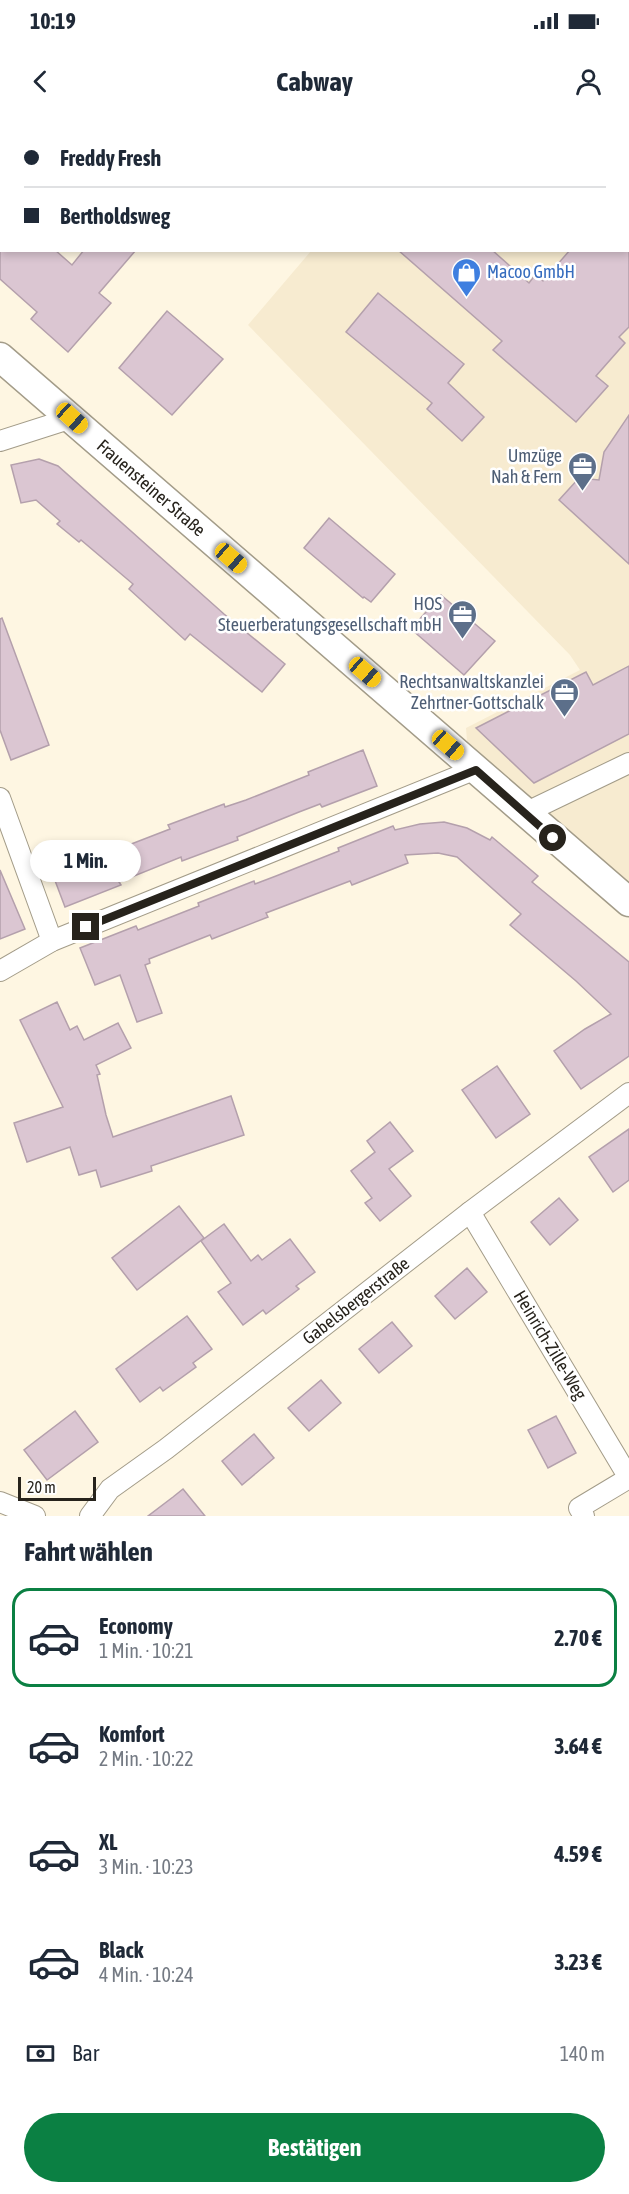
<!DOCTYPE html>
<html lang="de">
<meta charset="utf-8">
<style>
:root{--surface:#fff;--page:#f6f6f7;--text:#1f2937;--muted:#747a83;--line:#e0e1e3;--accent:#0b8043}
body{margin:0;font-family:"Asap Condensed",sans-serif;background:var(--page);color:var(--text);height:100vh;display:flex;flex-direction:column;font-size:22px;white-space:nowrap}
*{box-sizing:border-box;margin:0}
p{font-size:20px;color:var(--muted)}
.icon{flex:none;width:33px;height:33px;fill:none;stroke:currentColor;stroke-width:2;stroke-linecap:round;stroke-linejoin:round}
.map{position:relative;height:1396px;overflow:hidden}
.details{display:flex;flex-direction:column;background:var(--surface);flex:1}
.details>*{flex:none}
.guide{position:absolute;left:0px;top:0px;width:630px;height:132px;box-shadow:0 3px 9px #0003;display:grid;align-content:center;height:132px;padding:0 24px;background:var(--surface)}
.scale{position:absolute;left:18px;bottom:15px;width:78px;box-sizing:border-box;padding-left:6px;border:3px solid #27231c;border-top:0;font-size:16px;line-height:21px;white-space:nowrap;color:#27231c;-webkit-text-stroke:4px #fff;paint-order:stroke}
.end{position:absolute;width:27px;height:27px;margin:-14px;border:8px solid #27231c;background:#fff;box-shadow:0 0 0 3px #fff}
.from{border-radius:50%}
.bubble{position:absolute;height:42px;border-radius:21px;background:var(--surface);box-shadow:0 3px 9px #0003;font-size:20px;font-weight:700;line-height:42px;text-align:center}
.car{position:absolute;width:18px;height:36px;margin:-18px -9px;border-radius:8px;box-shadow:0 0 4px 2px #0007;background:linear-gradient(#f5c518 24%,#345 0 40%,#f5c518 0 76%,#345 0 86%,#f5c518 0)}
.guide b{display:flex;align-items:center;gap:21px;height:57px;font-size:22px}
.guide b+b{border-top:2px solid var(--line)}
.guide i{width:15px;height:15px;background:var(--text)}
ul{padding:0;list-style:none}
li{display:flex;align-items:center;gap:18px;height:99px;margin:0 12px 9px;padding:0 12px;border:3px solid transparent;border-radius:18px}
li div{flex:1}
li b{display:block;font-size:22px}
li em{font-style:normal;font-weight:700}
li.on{border-color:var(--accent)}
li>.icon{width:54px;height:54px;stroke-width:1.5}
h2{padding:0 24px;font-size:27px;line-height:72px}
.pay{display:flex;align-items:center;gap:15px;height:66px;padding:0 24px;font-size:22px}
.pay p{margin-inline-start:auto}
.primary-button{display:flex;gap:12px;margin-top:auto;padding:12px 24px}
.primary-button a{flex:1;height:69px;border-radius:36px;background:var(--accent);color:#fff;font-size:24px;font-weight:700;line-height:69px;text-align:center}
.status{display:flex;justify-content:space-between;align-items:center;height:42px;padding:0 30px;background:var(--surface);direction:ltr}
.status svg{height:16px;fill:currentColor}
header{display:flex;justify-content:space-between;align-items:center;height:78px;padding:0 24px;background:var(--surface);font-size:27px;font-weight:700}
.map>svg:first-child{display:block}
.built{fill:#f7ebd0}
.green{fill:#a7ecb7}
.building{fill:#dbc6d2;stroke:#b4a0ac;stroke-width:1.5}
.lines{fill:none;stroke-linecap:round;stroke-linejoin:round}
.service-casing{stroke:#a39c89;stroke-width:13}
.minor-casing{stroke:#a39c89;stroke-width:22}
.secondary-casing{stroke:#a39c89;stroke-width:31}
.service{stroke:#fff;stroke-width:10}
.minor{stroke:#fff;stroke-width:20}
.secondary{stroke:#fff;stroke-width:28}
.route{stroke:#27231c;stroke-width:8}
.labels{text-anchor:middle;stroke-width:5;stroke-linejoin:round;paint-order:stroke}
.shop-label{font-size:18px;fill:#366cbe;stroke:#fff;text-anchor:start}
.service-label{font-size:18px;fill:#4e5e75;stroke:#fff;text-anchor:end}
.street-label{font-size:18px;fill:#27231c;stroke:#fff}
</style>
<div class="status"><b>10:19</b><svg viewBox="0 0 49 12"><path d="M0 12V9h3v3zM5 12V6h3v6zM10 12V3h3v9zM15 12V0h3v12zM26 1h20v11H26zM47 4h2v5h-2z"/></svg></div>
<header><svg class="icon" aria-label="back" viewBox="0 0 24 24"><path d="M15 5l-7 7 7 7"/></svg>Cabway<svg class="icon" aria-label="person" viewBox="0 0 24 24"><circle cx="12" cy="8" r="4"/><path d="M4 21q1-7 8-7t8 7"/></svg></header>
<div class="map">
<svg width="629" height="1396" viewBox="0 0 629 1396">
<rect width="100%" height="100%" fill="#fef6e2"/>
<polygon class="built" points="388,0 629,0 629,763 583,725 467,621 466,608 580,550 570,535 248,205 311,131 628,130 628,2"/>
<polygon class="green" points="203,0 388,0 390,1 205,2"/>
<g class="building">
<polygon points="0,130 55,130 72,145 84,130 136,130 99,173 111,183 68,232 31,199 37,192 0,159"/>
<polygon points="398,130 492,130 529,163 536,154 543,161 570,130 629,130 629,207 619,217 625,223 596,256 608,266 576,302 493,230 502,221"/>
<polygon points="378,173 464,244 448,263 484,297 462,321 427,289 432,283 346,212"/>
<polygon points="167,191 223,239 172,295 119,248"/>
<polygon points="629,295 629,444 559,380 579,358 599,360 604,332"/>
<polygon points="39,339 58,346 224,494 285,544 262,572 190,514 185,520 129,469 133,464 81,420 79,422 57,404 60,401 36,380 21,383 11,345"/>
<polygon points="329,398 395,454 371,482 364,477 363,478 304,428"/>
<polygon points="441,475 495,521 464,555 411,509"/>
<polygon points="2,498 49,625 11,640 0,610 0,499"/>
<polygon points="629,546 629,614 534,663 476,608 586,552 593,565"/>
<polygon points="363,630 377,666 322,687 320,684 299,692 237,717 238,720 182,741 181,737 119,762 121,765 65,787 51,750 107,729 108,733 170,709 168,705 224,684 225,687 246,680 309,655 308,652"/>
<polygon points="444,702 467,708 490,720 492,717 538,756 532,762 629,842 629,936 581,969 554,931 585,909 611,894 576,861 510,805 521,794 457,737 438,733 405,735 408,743 352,765 350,761 266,793 268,797 212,819 210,815 149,839 150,843 145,845 162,893 137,902 120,855 95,865 80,828 136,806 138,810 199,786 198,783 254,761 255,764 276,756 339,731 338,728 393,706 395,710 420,704"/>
<polygon points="0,750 25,809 0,819"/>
<polygon points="57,882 70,910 77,906 84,920 118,903 131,928 96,945 100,954 97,955 106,995 113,1017 231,976 244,1015 151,1046 152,1051 101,1067 96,1050 79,1055 70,1027 27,1042 14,1003 63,987 20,900"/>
<polygon points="497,946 530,994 496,1018 462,970"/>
<polygon points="390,1002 413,1031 389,1049 411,1076 380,1101 365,1083 372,1078 351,1051 375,1032 367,1021"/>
<polygon points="629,1009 629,1060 613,1072 589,1037"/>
<polygon points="559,1078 578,1100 550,1125 531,1102"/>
<polygon points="179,1086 204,1118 137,1170 112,1138"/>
<polygon points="224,1104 251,1141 258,1135 262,1140 290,1119 315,1152 296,1166 299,1169 266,1194 263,1190 243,1205 218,1172 231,1163 201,1121"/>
<polygon points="467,1148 487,1172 455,1199 435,1176"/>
<polygon points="187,1196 212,1229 193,1243 196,1247 163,1271 160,1267 140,1282 116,1249"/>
<polygon points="392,1202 412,1226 379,1253 359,1229"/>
<polygon points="321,1260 341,1283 309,1311 288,1288"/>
<polygon points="75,1291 98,1322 47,1360 24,1330"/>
<polygon points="556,1296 576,1333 548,1348 528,1310"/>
<polygon points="254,1314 274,1338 242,1365 222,1341"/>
<polygon points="183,1369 205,1396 148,1396 173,1377"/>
</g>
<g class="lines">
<defs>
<polyline id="service" points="276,2 277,0"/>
<g id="minor">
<polyline points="0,321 72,298"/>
<polyline points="0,678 52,821"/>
<polyline points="525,693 629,643"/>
<polyline points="0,851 52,821 476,649"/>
<polyline points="470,1092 629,1358"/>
<polyline points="0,1382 35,1396"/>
<polyline points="90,1396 110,1369 166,1329 470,1092 629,973"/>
<polyline points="584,1396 579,1388 629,1358"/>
</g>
<polyline id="secondary" points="0,237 629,782"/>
</defs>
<use href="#service" class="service-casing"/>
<use href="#minor" class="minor-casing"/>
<use href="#secondary" class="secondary-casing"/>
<use href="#service" class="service"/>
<use href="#minor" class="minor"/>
<use href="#secondary" class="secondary"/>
</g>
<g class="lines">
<polyline class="route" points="86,807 476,650 553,718"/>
</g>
<defs>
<symbol id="shop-pin" viewBox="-11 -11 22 30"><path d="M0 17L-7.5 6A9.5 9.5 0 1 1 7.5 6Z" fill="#3f7fe0" stroke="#fff"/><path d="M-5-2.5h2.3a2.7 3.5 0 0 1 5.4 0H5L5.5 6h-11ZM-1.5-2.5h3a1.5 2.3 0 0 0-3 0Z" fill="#fff"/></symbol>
<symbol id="office-pin" viewBox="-11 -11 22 30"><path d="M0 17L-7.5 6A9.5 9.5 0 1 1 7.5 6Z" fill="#5c6f8a" stroke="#fff"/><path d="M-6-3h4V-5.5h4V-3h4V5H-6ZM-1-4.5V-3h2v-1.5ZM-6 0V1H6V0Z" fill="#fff"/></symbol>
</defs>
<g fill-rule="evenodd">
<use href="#shop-pin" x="450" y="136" width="33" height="45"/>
<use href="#office-pin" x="566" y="330" width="33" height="45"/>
<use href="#office-pin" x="446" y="478" width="33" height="45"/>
<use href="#office-pin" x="548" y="556" width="33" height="45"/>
</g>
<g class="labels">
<g class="shop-label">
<text x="487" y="158">Macoo GmbH</text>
</g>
<g class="service-label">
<text x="562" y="342">Umzüge<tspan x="562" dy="21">Nah &amp; Fern</tspan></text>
<text x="442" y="490">HOS<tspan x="442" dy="21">Steuerberatungsgesellschaft mbH</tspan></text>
<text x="544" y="568">Rechtsanwaltskanzlei<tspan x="544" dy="21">Zehrtner-Gottschalk</tspan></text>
</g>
<g class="street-label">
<text transform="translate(151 368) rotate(41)" y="6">Frauensteiner Straße</text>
<text transform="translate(356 1181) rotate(-38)" y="6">Gabelsbergerstraße</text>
<text transform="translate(550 1225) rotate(59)" y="6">Heinrich-Zille-Weg</text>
</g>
</g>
</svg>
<div class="scale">20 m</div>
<i class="end from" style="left:553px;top:718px"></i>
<i class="end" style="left:86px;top:807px"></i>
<div class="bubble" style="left:30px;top:720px;width:111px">1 Min.</div>
<i class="car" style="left:72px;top:298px;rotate:132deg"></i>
<i class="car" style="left:231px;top:438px;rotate:131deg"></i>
<i class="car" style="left:365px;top:552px;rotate:131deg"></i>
<i class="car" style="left:448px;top:625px;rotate:131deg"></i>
<div class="guide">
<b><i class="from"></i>Freddy Fresh</b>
<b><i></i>Bertholdsweg</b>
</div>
</div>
<section class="details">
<h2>Fahrt wählen</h2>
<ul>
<li class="on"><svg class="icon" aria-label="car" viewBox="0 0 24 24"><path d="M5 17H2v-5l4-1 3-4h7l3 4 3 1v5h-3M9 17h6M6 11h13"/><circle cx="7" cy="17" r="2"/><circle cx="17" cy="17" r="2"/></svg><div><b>Economy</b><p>1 Min. · 10:21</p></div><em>2.70 €</em></li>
<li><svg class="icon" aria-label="car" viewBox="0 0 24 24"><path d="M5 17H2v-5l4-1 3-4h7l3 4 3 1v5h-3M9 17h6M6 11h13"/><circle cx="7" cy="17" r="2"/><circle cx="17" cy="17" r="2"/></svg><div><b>Komfort</b><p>2 Min. · 10:22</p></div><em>3.64 €</em></li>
<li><svg class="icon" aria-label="car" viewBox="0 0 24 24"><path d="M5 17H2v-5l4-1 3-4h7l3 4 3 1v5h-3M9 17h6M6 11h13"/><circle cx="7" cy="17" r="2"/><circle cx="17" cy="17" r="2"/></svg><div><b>XL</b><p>3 Min. · 10:23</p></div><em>4.59 €</em></li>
<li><svg class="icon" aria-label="car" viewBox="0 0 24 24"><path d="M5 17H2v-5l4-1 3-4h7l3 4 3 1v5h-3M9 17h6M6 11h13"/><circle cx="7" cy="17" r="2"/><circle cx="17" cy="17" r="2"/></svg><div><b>Black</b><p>4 Min. · 10:24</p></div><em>3.23 €</em></li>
</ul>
<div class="pay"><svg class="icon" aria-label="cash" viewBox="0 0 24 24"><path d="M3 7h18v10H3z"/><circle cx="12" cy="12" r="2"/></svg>Bar<p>140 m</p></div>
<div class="primary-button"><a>Bestätigen</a></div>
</section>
